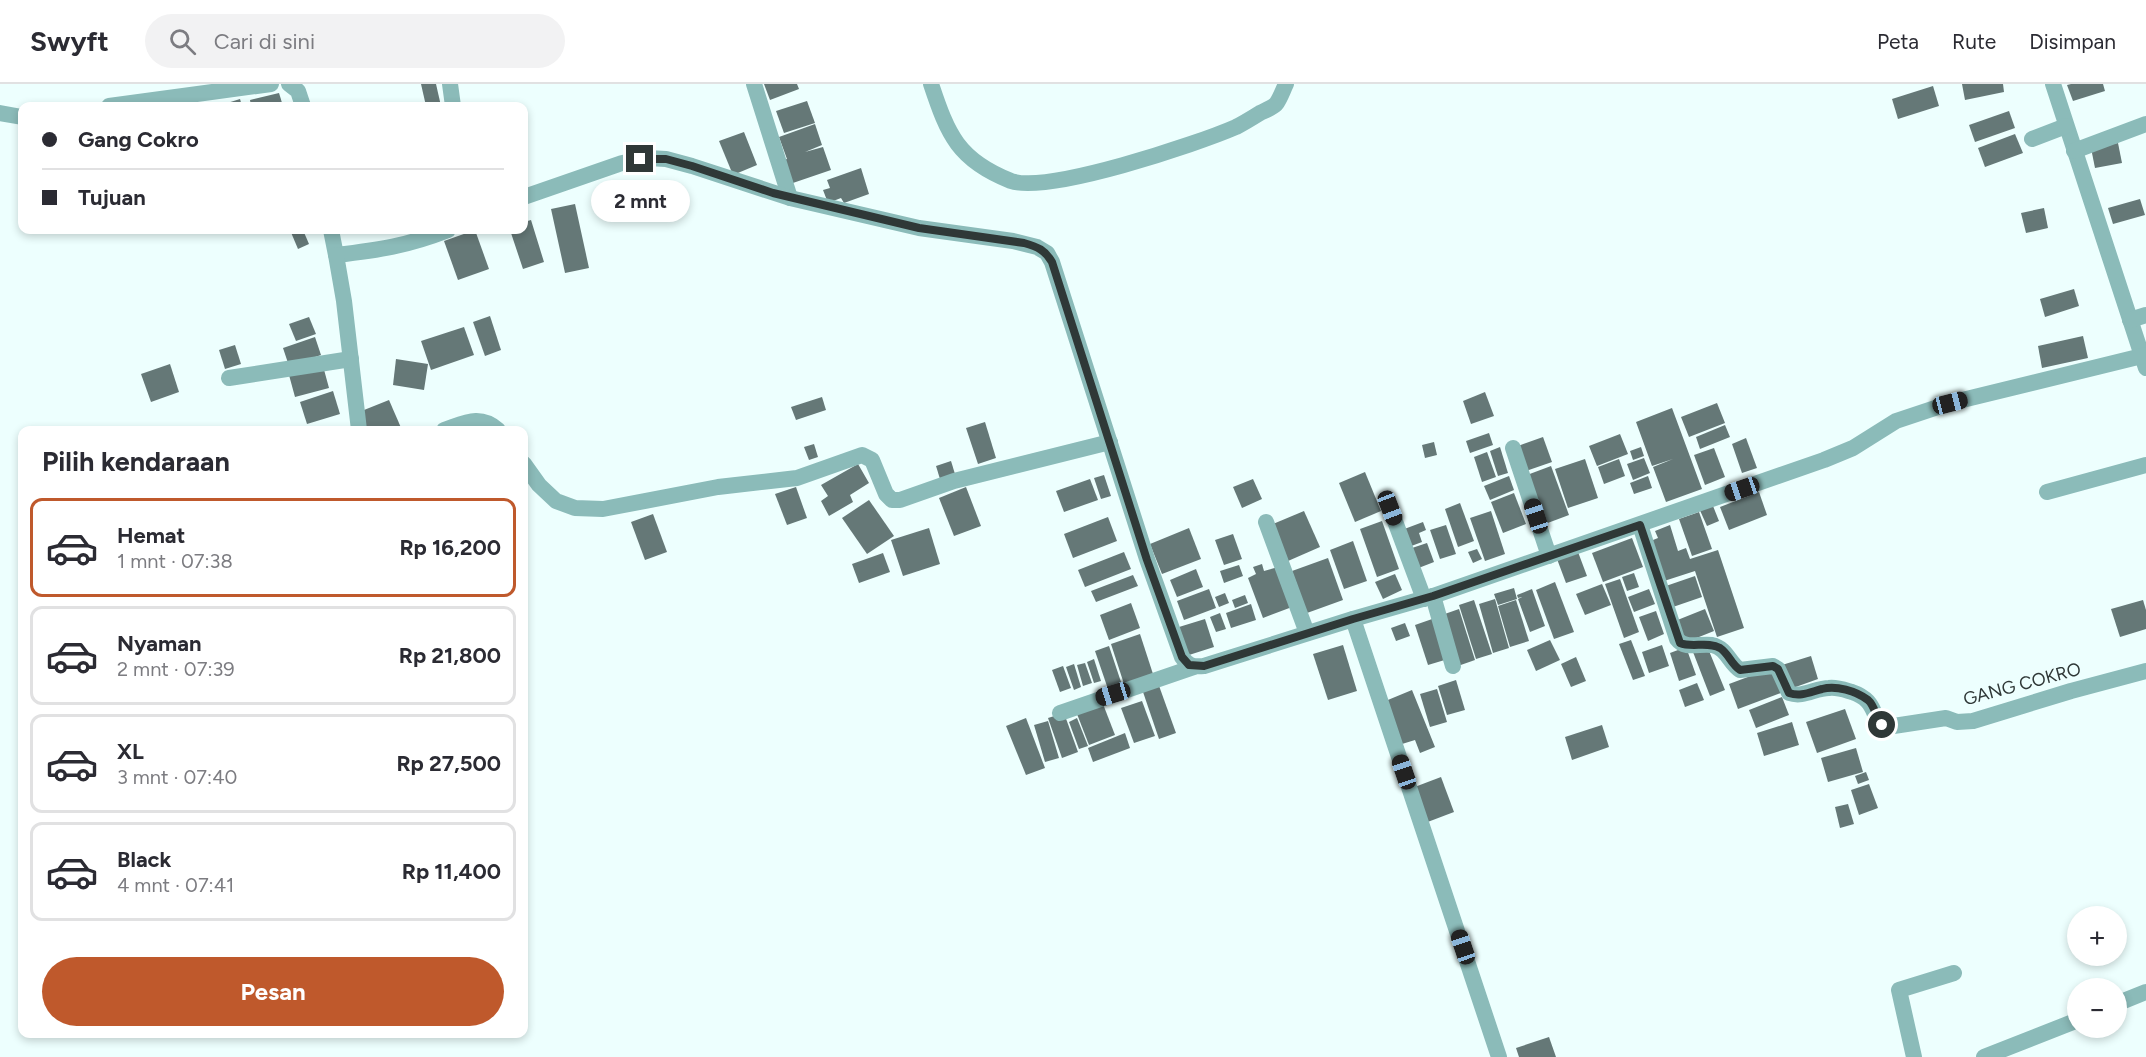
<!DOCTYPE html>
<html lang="id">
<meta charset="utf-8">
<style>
:root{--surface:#fff;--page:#f2f2f3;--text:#2b2b33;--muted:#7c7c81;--line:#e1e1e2;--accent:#bf592c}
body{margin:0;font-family:Figtree,sans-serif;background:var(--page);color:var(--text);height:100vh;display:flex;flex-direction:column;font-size:22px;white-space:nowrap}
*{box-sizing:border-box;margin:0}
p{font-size:20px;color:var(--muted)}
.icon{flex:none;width:33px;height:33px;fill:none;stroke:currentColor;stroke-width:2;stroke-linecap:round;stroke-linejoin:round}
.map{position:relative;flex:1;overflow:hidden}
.panel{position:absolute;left:18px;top:342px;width:510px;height:612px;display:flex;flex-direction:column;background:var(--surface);border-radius:12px;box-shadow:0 3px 9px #0003}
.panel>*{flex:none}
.top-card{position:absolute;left:18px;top:18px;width:510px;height:132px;border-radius:12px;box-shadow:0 3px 9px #0003;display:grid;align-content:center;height:132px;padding:0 24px;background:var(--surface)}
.tools{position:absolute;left:2067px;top:822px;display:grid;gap:12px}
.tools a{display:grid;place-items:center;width:60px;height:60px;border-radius:50%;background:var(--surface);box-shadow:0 3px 9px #0003;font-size:30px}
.end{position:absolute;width:27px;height:27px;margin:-14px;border:8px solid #2f3837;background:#fff;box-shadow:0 0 0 3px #fff}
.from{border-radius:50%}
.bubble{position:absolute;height:42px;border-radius:21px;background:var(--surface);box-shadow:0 3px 9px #0003;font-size:20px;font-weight:700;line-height:42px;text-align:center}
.car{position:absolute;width:18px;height:36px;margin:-18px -9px;border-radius:8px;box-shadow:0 0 4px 2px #0007;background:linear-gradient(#222 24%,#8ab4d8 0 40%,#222 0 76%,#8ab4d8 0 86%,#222 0)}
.top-card b{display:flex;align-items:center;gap:21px;height:57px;font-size:22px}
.top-card b+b{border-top:2px solid var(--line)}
.top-card i{width:15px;height:15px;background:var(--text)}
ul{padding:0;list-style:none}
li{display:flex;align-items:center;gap:18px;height:99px;margin:0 12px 9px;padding:0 12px;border:3px solid var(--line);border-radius:12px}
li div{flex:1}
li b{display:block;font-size:22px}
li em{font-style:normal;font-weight:700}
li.on{border-color:var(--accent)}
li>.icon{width:54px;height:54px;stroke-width:1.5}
h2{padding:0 24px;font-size:27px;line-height:72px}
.action{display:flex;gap:12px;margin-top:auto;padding:12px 24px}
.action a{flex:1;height:69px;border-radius:36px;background:var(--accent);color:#fff;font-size:24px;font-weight:700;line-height:69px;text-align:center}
header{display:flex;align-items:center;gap:36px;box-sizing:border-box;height:84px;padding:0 30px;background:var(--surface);border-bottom:2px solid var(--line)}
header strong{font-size:28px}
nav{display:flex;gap:33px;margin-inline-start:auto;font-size:21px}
.search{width:420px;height:54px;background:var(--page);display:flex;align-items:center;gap:15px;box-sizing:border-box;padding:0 21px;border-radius:33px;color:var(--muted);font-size:22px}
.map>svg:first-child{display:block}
.building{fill:#657877}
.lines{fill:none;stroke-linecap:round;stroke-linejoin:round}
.minor{stroke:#8bbbb9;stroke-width:16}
.route{stroke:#2f3837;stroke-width:8}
.labels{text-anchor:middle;stroke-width:6;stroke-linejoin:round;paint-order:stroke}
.street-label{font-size:18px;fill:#2f3837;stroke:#edfffe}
</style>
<header>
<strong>Swyft</strong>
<div class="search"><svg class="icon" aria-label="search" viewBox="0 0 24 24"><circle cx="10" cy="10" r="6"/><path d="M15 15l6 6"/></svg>Cari di sini</div>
<nav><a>Peta</a><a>Rute</a><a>Disimpan</a></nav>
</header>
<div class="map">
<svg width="2146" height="973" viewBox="0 0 2146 973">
<rect width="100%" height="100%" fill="#edfffe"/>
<g class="building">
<polygon points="421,0 436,0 441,22 426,22"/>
<polygon points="764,0 797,0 799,5 770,16"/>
<polygon points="1962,0 2003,0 2004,8 1965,16"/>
<polygon points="2071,0 2103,0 2105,7 2073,17 2067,1"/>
<polygon points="1933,2 1939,22 1898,35 1892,15"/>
<polygon points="279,9 283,22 251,22 250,16"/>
<polygon points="240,15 242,22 224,22 224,20"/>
<polygon points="807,17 815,39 784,49 776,27"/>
<polygon points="2009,27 2015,44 1975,58 1969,41"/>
<polygon points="815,40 822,61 805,68 823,63 831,86 787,101 779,77 787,75 779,53"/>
<polygon points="744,48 757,81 733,91 719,57"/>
<polygon points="2015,50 2023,69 1985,83 1978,64"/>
<polygon points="2118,59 2122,79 2095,84 2091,64"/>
<polygon points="861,84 869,110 844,119 841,114 828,119 823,106 830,104 827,96"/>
<polygon points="2140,115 2145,131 2113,140 2108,124"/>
<polygon points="575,120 589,184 565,189 551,125"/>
<polygon points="2044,124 2048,144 2026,149 2021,129"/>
<polygon points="531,136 544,178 523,185 510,146 524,146 524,138"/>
<polygon points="290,146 303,146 309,160 298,165"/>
<polygon points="475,146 489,185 458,196 444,157"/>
<polygon points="2074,205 2079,222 2045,233 2040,215"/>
<polygon points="490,232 501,266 485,272 473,238"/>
<polygon points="309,233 316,250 296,257 289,240"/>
<polygon points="464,243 474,271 431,286 421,257"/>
<polygon points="2083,252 2088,274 2042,284 2038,262"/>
<polygon points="315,253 321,271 289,282 283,264"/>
<polygon points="235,261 241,280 225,285 219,266"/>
<polygon points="396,275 428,280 424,306 393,301"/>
<polygon points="170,280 179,308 151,318 141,290"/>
<polygon points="323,282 329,304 295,313 289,291"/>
<polygon points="333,307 340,330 307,340 300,318"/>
<polygon points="1485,308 1494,332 1471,340 1463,317"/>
<polygon points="822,313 826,326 796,336 791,323"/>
<polygon points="389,316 402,346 366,346 359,328"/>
<polygon points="1717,319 1725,339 1689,353 1681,333"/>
<polygon points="1672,324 1702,405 1666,418 1653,383 1673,375 1652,382 1636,338"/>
<polygon points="985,338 996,374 978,380 966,344"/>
<polygon points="1725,341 1730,353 1700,365 1696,353"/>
<polygon points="1489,349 1493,361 1470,369 1466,357"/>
<polygon points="1620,350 1628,370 1597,382 1589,362"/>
<polygon points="1543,353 1552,378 1526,387 1518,362"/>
<polygon points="1746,354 1757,384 1742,389 1732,360"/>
<polygon points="1434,358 1437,371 1425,374 1422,361"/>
<polygon points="814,360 818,373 809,376 804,363"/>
<polygon points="1500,363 1508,389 1498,392 1490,367"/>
<polygon points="1641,363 1644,372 1633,376 1630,367"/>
<polygon points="1714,364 1725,393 1705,401 1694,371"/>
<polygon points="1487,368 1496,393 1482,398 1474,373"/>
<polygon points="1644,374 1650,389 1633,396 1627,380"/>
<polygon points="1585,375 1598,414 1568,424 1555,385"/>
<polygon points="1619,375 1625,392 1604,400 1598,383"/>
<polygon points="951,377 955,390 940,395 936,382"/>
<polygon points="858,380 869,399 850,411 853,418 829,432 821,417 828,412 821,401"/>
<polygon points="1551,382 1569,431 1545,440 1527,391"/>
<polygon points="1365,388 1381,427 1355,438 1339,399"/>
<polygon points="1104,391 1111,412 1101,415 1094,394"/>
<polygon points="1509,392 1514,406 1490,416 1484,402"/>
<polygon points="1648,392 1652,404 1634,410 1630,399"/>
<polygon points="1090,395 1098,416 1064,428 1056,407"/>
<polygon points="1253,395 1262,415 1242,424 1233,403"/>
<polygon points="796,403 807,434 787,441 775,410"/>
<polygon points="966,403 981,442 954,452 939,414"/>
<polygon points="1759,408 1767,431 1729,446 1720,423"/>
<polygon points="1514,409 1526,440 1503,449 1491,418"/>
<polygon points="869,416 894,452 867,470 842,434"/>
<polygon points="1711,417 1719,437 1707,442 1698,422"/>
<polygon points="1460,419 1474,457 1458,463 1445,425"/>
<polygon points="1304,427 1320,463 1288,477 1273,440"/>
<polygon points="1491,427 1505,470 1485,477 1470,434"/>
<polygon points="1699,428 1712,465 1692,472 1679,435"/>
<polygon points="653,430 667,468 645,476 631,438"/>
<polygon points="1108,433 1117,457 1073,474 1064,450"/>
<polygon points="1382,437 1399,485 1377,493 1360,445"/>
<polygon points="1423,438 1426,446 1419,449 1422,458 1406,464 1399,447"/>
<polygon points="1446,441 1456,470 1440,475 1430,446"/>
<polygon points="1670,441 1678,467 1686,464 1690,475 1718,466 1744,544 1717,553 1695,487 1661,498 1648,458 1658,454 1655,447"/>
<polygon points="929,444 940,480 903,492 891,456"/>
<polygon points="1189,444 1201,475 1162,490 1150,460"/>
<polygon points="1233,450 1242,475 1224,481 1215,456"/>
<polygon points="1632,454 1643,483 1603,498 1592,469"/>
<polygon points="1353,457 1367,497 1344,505 1330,466"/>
<polygon points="1427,459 1434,478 1416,485 1409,465"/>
<polygon points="1477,465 1482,475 1473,479 1468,468"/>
<polygon points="1124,468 1131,485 1085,503 1078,486"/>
<polygon points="1578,468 1587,492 1566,499 1557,475"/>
<polygon points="883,469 890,488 859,499 852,480"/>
<polygon points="1328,474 1343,516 1307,529 1292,487"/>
<polygon points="1262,480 1264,487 1278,483 1292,523 1263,534 1248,494 1256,490 1253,483"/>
<polygon points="1239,481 1243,492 1224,499 1220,487"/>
<polygon points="1196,485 1203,503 1177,513 1170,496"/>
<polygon points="1634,489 1639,503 1627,507 1622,493"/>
<polygon points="1395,490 1402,506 1383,515 1375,498"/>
<polygon points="1133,491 1138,502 1096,518 1091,507"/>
<polygon points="1695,492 1702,513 1670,524 1663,503"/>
<polygon points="1620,495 1639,548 1624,554 1605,500"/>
<polygon points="1555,498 1574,548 1554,555 1536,506"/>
<polygon points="1602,500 1611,521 1585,531 1576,510"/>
<polygon points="1514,504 1517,515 1498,521 1494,510"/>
<polygon points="1209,505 1216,524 1184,536 1177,517"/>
<polygon points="1532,505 1545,542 1530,548 1518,515 1522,513 1518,514 1517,511"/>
<polygon points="1649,505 1655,520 1634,528 1628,513"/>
<polygon points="1225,509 1229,519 1219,523 1215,513"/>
<polygon points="1245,511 1248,519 1235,524 1232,516"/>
<polygon points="1495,515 1509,564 1493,569 1479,520"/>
<polygon points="1474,516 1492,570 1476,575 1459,521"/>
<polygon points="1516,516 1529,557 1510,563 1498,522"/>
<polygon points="2143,516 2146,526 2146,545 2120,553 2111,525"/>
<polygon points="1131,519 1140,544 1109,556 1100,531"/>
<polygon points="1251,520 1256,536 1231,544 1226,529"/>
<polygon points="1459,525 1475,576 1455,583 1439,532"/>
<polygon points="1705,525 1714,547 1684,559 1675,537"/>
<polygon points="1656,527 1664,550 1648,557 1639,533"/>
<polygon points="1220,529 1226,545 1216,548 1210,533"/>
<polygon points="1435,534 1448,575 1428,581 1415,541"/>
<polygon points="1205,535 1214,563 1189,571 1179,543"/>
<polygon points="1405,539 1410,552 1396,557 1391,544"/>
<polygon points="1140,550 1153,590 1124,600 1111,560"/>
<polygon points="1550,556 1560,576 1536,587 1527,566"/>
<polygon points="1631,556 1645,592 1633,596 1619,560"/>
<polygon points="1343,561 1357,607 1328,616 1313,570"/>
<polygon points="1662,561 1669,582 1649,589 1642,568"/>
<polygon points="1109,562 1123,604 1109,608 1095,567"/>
<polygon points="1707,562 1725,606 1710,612 1693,568"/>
<polygon points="1686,563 1696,591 1679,597 1670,569"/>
<polygon points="1811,572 1818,595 1790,605 1782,581"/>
<polygon points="1576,573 1586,597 1571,603 1561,580"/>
<polygon points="1094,575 1101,597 1094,599 1087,578"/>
<polygon points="1085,579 1092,599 1083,602 1077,581"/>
<polygon points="1074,580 1081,603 1074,606 1066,583"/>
<polygon points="1063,582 1071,604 1060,608 1052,586"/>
<polygon points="1772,584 1781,609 1738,625 1729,600"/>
<polygon points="1456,596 1465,626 1447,631 1438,602"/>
<polygon points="1158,599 1176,649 1159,655 1142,605"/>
<polygon points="1697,599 1704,616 1685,623 1679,606"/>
<polygon points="1437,605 1447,638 1430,643 1420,610"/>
<polygon points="1412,606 1435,663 1420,669 1415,656 1402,660 1383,618"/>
<polygon points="1782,613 1789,631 1756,644 1749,626"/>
<polygon points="1142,617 1155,652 1134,659 1121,624"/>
<polygon points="1103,620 1115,651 1089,661 1077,630"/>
<polygon points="1845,625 1856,655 1817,669 1806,638"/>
<polygon points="1064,629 1078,668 1062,674 1048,634"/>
<polygon points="1026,634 1045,684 1026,691 1006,642"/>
<polygon points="1077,634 1088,662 1079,665 1069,638"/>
<polygon points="1048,637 1059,674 1045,678 1034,641"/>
<polygon points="1792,638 1799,661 1764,672 1757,649"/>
<polygon points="1602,641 1609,663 1572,676 1565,653"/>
<polygon points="1125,649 1130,664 1093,678 1088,664"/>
<polygon points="1856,664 1863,688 1828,698 1821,674"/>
<polygon points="1866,688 1869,696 1858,700 1855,692"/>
<polygon points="1441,693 1454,728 1425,739 1412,704"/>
<polygon points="1869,700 1878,724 1859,731 1851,706"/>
<polygon points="1848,720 1854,740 1840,744 1835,723"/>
<polygon points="1549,953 1556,973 1519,973 1516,964"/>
</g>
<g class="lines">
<g class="minor">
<polyline points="289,0 298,7 303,22"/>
<polyline points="450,0 453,22"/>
<polyline points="754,0 790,114"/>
<path d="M931 0C948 51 958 76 1011 97 1048 110 1197 60 1236 43 1244 39 1252 34 1260 29 1264 27 1272 24 1276 20 1280 15 1283 6 1286 0"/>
<polyline points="2053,0 2146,284"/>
<polyline points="109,22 271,0"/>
<polyline points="0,29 22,33"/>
<polyline points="2032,55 2066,42"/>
<polyline points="2074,67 2146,40"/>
<path d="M524 113 622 79 648 74 666 75 692 82 790 114 919 144 1013 157 1037 163 1047 169 1052 178 1147 475 1182 573C1188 582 1193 583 1204 582L1353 535 1433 512 1824 376 1853 364 1896 337 1950 319 2146 271"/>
<path d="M331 146 336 171C379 166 407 162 448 146"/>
<polyline points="336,171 344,217 359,346"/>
<polyline points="2130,236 2146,231"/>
<polyline points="229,294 351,275"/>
<path d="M444 346C465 339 480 330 498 346"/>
<polyline points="1513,364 1549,472"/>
<polyline points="524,380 539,401 556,417 575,424 603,425 718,403 797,394 862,371 872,376 886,410 892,416 900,416 954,397 1110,358"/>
<polyline points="2047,408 2146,381"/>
<polyline points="1390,424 1424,515"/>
<polyline points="1266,438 1307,549"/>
<path d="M1640 441 1677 555C1685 566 1700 559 1712 561 1727 564 1729 579 1740 586L1773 582 1778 585 1789 609C1804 614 1815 604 1829 604 1837 603 1845 606 1852 608 1879 617 1870 636 1887 643L1946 634 1957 638 1973 637 2071 607 2146 587"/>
<polyline points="1433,512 1453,582"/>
<polyline points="1353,535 1499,973"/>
<polyline points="1060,629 1194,583"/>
<polyline points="2116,920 2146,908"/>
<polyline points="1914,973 1899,906 1954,889"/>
<polyline points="1984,973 2078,936"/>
</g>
</g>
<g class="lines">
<path class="route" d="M640 75H666L692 82 773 109 919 144 1024 159C1038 163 1045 166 1052 178L1147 476 1182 573 1189 581 1204 582 1353 535 1433 512 1640 441 1680 559C1692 564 1708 557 1720 564 1729 570 1731 580 1740 586L1773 582 1778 585 1789 609C1801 613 1810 608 1822 605 1836 601 1856 607 1868 616 1876 623 1875 634 1882 641"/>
</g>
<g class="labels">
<g class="street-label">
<text transform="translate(2022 600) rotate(-15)" y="6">GANG COKRO</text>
</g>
</g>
</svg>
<div class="tools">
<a>+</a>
<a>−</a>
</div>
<i class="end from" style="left:1882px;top:641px"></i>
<i class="end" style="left:640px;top:75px"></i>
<div class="bubble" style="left:591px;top:96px;width:99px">2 mnt</div>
<i class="car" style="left:1950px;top:319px;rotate:76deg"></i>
<i class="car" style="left:1742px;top:405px;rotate:251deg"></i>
<i class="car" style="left:1390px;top:424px;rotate:159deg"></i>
<i class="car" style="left:1536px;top:432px;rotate:342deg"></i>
<i class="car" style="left:1113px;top:610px;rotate:253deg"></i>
<i class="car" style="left:1404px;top:688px;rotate:341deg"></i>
<i class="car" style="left:1463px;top:863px;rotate:341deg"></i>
<div class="top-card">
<b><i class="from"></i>Gang Cokro</b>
<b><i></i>Tujuan</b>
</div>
<section class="panel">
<h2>Pilih kendaraan</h2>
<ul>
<li class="on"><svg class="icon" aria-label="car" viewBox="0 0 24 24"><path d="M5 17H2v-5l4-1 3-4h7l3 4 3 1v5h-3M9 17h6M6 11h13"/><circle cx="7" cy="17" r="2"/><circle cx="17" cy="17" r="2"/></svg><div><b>Hemat</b><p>1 mnt · 07:38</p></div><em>Rp 16,200</em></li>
<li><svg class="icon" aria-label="car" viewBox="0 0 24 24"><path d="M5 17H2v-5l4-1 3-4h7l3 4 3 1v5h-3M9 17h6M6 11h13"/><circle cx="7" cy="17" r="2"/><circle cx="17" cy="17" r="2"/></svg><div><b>Nyaman</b><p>2 mnt · 07:39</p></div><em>Rp 21,800</em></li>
<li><svg class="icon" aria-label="car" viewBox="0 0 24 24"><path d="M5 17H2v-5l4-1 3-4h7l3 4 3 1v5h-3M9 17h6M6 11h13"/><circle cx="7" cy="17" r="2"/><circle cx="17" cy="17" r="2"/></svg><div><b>XL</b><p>3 mnt · 07:40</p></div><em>Rp 27,500</em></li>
<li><svg class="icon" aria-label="car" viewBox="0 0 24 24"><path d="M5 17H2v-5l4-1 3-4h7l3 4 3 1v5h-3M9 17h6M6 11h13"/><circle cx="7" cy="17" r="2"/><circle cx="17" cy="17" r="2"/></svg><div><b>Black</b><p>4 mnt · 07:41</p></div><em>Rp 11,400</em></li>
</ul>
<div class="action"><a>Pesan</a></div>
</section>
</div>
